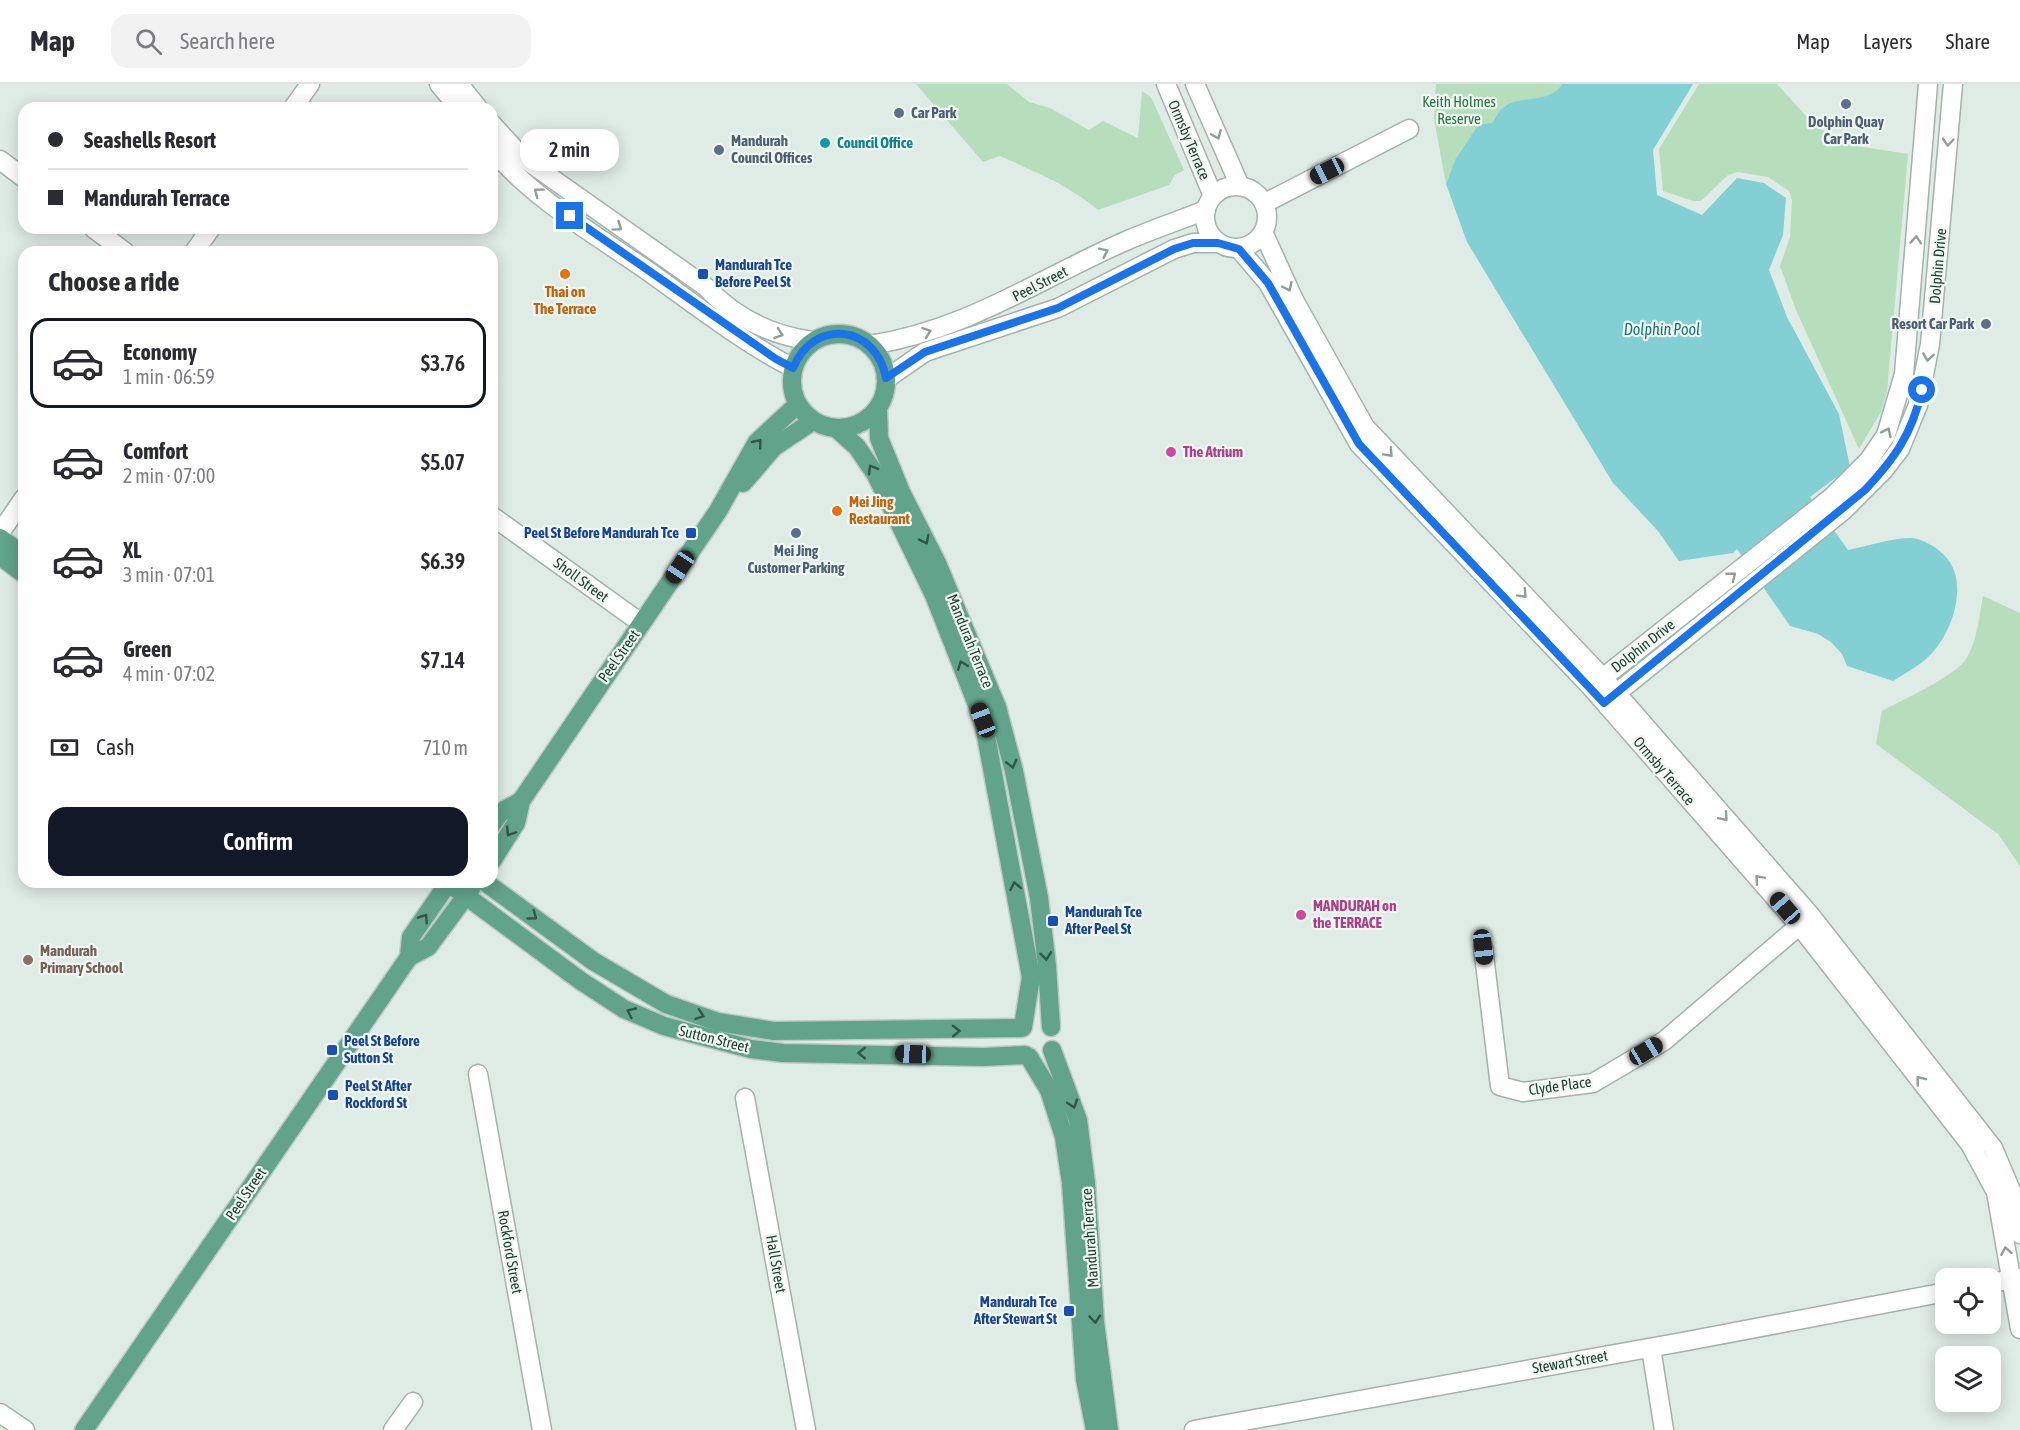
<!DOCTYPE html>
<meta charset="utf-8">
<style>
:root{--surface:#fff;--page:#f2f2f3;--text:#2b2b33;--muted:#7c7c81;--line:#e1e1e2;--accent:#111827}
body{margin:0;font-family:"Asap Condensed",sans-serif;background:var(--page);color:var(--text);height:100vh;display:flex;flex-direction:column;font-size:22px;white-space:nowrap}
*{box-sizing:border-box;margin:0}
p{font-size:20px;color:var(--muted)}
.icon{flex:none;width:33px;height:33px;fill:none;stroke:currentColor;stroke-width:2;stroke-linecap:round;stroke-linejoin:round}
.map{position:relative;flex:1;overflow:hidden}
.drawer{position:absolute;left:18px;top:162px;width:480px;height:642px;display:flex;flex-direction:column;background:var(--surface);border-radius:18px;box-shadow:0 3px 15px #0003}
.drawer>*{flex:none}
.top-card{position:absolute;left:18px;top:18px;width:480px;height:132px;border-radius:18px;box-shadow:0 3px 15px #0003;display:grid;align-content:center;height:132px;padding:0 30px;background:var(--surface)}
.buttons{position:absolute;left:1935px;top:1184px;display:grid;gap:12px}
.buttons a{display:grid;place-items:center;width:66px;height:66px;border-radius:12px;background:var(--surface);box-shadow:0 3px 15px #0003;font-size:30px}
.end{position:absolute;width:27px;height:27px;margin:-14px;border:8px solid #1a73e8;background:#fff;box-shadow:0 0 0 3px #fff}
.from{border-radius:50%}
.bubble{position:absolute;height:42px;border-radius:18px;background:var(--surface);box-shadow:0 3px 15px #0003;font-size:20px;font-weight:600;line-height:42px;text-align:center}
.car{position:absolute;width:18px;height:36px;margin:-18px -9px;border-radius:8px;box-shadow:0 0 4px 2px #0007;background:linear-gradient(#222 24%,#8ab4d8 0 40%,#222 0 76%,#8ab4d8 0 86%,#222 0)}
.top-card b{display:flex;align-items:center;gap:21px;height:57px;font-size:22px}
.top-card b+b{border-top:2px solid var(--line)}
.top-card i{width:15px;height:15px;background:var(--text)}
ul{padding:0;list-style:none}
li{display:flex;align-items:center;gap:18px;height:90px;margin:0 12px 9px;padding:0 18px;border:3px solid transparent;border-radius:18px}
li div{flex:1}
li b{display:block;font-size:22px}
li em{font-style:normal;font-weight:600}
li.selected{border-color:var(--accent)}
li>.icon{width:54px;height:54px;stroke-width:1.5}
h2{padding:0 30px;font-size:27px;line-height:72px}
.pay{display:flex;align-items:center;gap:15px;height:66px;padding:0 30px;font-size:22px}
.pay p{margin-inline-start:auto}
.button{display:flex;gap:12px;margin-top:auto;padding:12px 30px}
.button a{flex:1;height:69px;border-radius:18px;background:var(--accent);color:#fff;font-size:24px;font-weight:600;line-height:69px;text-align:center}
header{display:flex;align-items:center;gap:36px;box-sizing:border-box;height:84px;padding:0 30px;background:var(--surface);border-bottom:2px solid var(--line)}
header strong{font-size:28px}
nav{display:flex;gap:33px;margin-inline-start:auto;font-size:21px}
.search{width:420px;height:54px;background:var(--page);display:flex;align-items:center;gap:15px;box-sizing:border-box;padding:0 21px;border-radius:18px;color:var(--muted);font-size:22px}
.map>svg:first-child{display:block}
.green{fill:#b6debd}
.water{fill:#83d0d4}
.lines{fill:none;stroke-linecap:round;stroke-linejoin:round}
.minor-casing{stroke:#a2b3ab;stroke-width:21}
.major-casing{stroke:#c0c8c5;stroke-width:21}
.minor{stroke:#fff;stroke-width:18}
.major{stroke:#61a38b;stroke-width:18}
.oneway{stroke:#8f9e98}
.oneway2{stroke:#305648}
.route{stroke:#1a73e8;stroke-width:8}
.service-dot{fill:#5c6f8a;stroke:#f0f8f3;stroke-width:2}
.culture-dot{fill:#0f9aa8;stroke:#f0f8f3;stroke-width:2}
.food-dot{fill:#e8710a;stroke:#f0f8f3;stroke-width:2}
.transit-dot{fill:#1a4fb4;stroke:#f0f8f3;stroke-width:2}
.hotel-dot{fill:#d1479c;stroke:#f0f8f3;stroke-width:2}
.education-dot{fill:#8d6e63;stroke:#f0f8f3;stroke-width:2}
.labels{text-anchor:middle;stroke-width:4.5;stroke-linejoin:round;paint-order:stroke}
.park-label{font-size:15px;fill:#27753d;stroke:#f0f8f3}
.service-label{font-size:15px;font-weight:bold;fill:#4e5e75;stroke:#f0f8f3;text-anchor:start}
.street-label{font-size:15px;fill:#1f3c31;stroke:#f0f8f3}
.culture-label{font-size:15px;font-weight:bold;fill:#0d838f;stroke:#f0f8f3;text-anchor:start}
.transit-label{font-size:15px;font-weight:bold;fill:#164399;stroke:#f0f8f3;text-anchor:start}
.food-label{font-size:15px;font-weight:bold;fill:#c56008;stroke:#f0f8f3}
.hotel-label{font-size:15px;font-weight:bold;fill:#b23c85;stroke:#f0f8f3;text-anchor:start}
.education-label{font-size:15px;font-weight:bold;fill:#785e54;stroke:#f0f8f3;text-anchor:start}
.water-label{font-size:16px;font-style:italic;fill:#16757b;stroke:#f0f8f3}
</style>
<header>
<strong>Map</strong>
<div class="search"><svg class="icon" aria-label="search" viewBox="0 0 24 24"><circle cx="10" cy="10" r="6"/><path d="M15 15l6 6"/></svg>Search here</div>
<nav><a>Map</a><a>Layers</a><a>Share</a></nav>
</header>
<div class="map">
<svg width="2020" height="1346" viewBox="0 0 2020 1346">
<rect width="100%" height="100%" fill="#dfebe5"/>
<g class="green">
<path d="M916 0H1007L1029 18 1050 24 1089 46 1103 37 1138 54 1142 7 1151 13 1184 86 1175 91 1169 101 1098 126C1069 101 1035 88 1000 72L983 78Z"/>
<polygon points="1436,0 1562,0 1557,7 1549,12 1505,22 1492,39 1455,76 1446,100 1434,35"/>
<polygon points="1699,0 1777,0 1815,42 1850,61 1908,70 1887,308 1881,328 1859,365 1796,226 1780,182 1790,153 1792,116 1789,107 1768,93 1738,88 1728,91 1701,117 1693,117 1663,107 1659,65"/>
<path d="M1983 512 2020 529V782L1998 750 1876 660 1882 627C1902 616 1954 593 1966 575 1977 558 1979 533 1983 512Z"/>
</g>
<path class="water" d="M1562 0H1693L1653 66 1657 111 1702 131 1737 94 1764 99 1786 114 1783 151 1769 186 1787 233 1839 330 1850 383 1810 413 1848 466C1868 462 1891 454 1912 454 1923 455 1936 463 1944 471 1971 497 1952 552 1927 574 1917 583 1904 590 1893 597L1847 582 1842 570 1831 558 1818 550 1790 542 1737 465 1733 469 1679 477 1658 447 1613 399 1467 158 1446 100 1455 76 1479 40 1492 39C1496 34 1499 26 1504 23 1521 10 1549 21 1562 0Z"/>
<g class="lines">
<defs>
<g id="minor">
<polyline points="439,0 459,24"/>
<polyline points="459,0 478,24"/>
<polyline points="1166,0 1213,112"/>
<polyline points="1195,0 1240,102"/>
<polyline points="293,24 310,0"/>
<path d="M492 40 523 74 706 203C735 234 770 251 812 257"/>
<path d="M492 65C532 114 593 149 645 185 693 219 741 257 793 284"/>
<polyline points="0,76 24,94"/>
<circle cx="1236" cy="133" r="31"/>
<polyline points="1265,119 1409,45"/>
<polyline points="93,144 125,168"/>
<polyline points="1264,150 1294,216 1365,343 1603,594 1811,832 1993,1064 2013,1111 2020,1150"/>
<polyline points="1239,165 1268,199 1359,360 1591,603 1799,841 1970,1060 1996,1108 2020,1245"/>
<polyline points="194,168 211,144"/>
<path d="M870 261C968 246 1040 194 1128 156 1154 145 1180 136 1206 126"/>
<polyline points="886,295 925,268 1058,224 1174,165 1193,159 1218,159"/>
<polyline points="492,432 641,539"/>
<polyline points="0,449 24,414"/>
<polyline points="1595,600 1832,413 1869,376 1886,351 1904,290 1928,0"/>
<polyline points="1608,616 1844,426 1883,387 1900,365 1918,321 1930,260 1953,0"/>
<polyline points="1483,863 1500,1002 1523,1008 1593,999 1664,957 1807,835"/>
<polyline points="478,990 542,1346"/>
<polyline points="745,1014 806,1346"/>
<polyline points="1990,1199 2020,1194"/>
<polyline points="1651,1264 1664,1346"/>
<polyline points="0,1329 25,1346"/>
<polyline points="393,1346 413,1318"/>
<polyline points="1194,1346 1682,1258 1946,1208"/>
</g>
<g id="major">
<circle cx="839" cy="297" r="47"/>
<polyline points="878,324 879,354 901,408 937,479 997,623 1014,687 1039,814 1047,882 1051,943"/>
<polyline points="837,345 857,363 876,391 934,511 983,636 1031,893 1023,943"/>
<polyline points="743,399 774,363 813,337"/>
<polyline points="0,454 24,471"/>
<polyline points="0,472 24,490"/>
<polyline points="492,740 501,728 521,717"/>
<polyline points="492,777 516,739 521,717 718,427 757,358 797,321"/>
<polyline points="447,798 581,897 624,925 664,942 751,965 783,969 984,973 1025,971"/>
<polyline points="485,798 593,877 666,920 718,938 774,947 1022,944"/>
<polyline points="409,873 428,863 471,805"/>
<polyline points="1052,966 1078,1036 1086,1099 1095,1238 1109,1346"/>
<polyline points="1029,973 1049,1006 1064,1053 1071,1099 1085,1295 1095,1346"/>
<polyline points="84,1346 409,873 411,853 449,798"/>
</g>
</defs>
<use href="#minor" class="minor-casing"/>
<use href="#major" class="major-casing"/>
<use href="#minor" class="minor"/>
<use href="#major" class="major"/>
</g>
<defs><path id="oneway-chevron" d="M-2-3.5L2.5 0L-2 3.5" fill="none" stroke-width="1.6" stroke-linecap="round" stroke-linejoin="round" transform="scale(1.5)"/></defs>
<g class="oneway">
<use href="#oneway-chevron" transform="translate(1217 51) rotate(67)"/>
<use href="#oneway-chevron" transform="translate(1948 58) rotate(95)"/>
<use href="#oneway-chevron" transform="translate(538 108) rotate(-143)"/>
<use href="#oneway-chevron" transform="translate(618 143) rotate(35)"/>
<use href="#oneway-chevron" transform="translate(1916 156) rotate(-86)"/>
<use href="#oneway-chevron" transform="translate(1104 168) rotate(-26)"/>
<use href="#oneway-chevron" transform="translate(1288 203) rotate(65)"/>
<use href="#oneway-chevron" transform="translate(927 248) rotate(-19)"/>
<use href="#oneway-chevron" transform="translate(779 250) rotate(19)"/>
<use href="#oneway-chevron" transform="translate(1928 273) rotate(99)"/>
<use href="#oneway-chevron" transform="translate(1887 348) rotate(-65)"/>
<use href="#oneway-chevron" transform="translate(1389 369) rotate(47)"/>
<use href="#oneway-chevron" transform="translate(1732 492) rotate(-38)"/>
<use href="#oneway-chevron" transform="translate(1523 510) rotate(47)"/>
<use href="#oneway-chevron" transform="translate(1724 733) rotate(49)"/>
<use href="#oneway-chevron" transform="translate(1759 795) rotate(-131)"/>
<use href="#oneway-chevron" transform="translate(1920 996) rotate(-128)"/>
<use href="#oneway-chevron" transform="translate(2006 1167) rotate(-100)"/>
</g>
<g class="oneway2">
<use href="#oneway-chevron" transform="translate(758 359) rotate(-51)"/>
<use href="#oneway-chevron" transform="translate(872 385) rotate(-120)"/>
<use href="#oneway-chevron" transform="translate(925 456) rotate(63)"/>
<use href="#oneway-chevron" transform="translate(962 581) rotate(-111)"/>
<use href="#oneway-chevron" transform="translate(1012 680) rotate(76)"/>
<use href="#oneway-chevron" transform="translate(510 748) rotate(123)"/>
<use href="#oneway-chevron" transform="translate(1015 802) rotate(-101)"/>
<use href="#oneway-chevron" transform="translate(533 832) rotate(36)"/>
<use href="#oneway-chevron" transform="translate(424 834) rotate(-57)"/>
<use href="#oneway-chevron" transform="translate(1046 872) rotate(83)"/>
<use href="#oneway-chevron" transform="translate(631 928) rotate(-155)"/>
<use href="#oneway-chevron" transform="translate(700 931) rotate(19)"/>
<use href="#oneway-chevron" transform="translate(956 947) rotate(-1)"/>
<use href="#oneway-chevron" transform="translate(862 969) rotate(-179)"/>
<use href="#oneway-chevron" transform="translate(1073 1020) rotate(72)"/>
<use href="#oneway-chevron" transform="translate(1095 1235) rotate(85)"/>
</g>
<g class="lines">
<path class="route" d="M570 132 776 275 793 284C814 233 876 241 886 294L925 268 1058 224 1174 165 1193 159H1218L1239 165 1268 199 1359 360 1604 619 1865 406C1895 374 1912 350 1922 306"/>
</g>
<g class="service-dot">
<circle cx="1846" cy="20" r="6"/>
<circle cx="899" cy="29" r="6"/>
<circle cx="719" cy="66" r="6"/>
<circle cx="1986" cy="240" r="6"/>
<circle cx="796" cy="449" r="6"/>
</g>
<circle class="culture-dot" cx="825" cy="59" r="6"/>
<g class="food-dot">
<circle cx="565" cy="190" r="6"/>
<circle cx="837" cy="427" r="6"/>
</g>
<g class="transit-dot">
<rect x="697" y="184" width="12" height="12" rx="3"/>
<rect x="685" y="443" width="12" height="12" rx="3"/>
<rect x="1047" y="831" width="12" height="12" rx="3"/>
<rect x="326" y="960" width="12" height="12" rx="3"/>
<rect x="327" y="1005" width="12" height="12" rx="3"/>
<rect x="1063" y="1221" width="12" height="12" rx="3"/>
</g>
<g class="hotel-dot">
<circle cx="1171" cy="368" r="6"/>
<circle cx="1301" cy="831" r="6"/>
</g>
<circle class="education-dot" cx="28" cy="876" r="6"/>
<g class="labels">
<g class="park-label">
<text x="1459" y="23">Keith Holmes<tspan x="1459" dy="17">Reserve</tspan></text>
</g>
<g class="service-label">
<text x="911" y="34">Car Park</text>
<text x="1846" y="43" text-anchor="middle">Dolphin Quay<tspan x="1846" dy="17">Car Park</tspan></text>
<text x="731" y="62">Mandurah<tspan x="731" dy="17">Council Offices</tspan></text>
<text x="1974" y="245" text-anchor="end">Resort Car Park</text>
<text x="796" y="472" text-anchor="middle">Mei Jing<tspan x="796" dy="17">Customer Parking</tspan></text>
</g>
<g class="street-label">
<text transform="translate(1189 56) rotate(67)" y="5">Ormsby Terrace</text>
<text transform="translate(1938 182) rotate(-85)" y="5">Dolphin Drive</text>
<text transform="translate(1040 200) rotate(-27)" y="5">Peel Street</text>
<text transform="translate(581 496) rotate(36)" y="5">Sholl Street</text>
<text transform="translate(970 557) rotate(68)" y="5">Mandurah Terrace</text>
<text transform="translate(1643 562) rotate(-38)" y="5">Dolphin Drive</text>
<text transform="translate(619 572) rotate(-55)" y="5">Peel Street</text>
<text transform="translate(1664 687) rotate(49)" y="5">Ormsby Terrace</text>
<text transform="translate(714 955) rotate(14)" y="5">Sutton Street</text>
<text transform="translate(1560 1002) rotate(-8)" y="5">Clyde Place</text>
<text transform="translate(246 1110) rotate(-56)" y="5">Peel Street</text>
<text transform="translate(1090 1154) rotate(-94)" y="5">Mandurah Terrace</text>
<text transform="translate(510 1168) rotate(80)" y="5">Rockford Street</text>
<text transform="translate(776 1180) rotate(80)" y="5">Hall Street</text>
<text transform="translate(1570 1278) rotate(-10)" y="5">Stewart Street</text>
</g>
<g class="culture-label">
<text x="837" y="64">Council Office</text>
</g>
<g class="transit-label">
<text x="715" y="186">Mandurah Tce<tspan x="715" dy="17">Before Peel St</tspan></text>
<text x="679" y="454" text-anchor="end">Peel St Before Mandurah Tce</text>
<text x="1065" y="833">Mandurah Tce<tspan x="1065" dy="17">After Peel St</tspan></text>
<text x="344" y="962">Peel St Before<tspan x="344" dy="17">Sutton St</tspan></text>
<text x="345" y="1007">Peel St After<tspan x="345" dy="17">Rockford St</tspan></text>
<text x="1057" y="1223" text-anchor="end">Mandurah Tce<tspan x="1057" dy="17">After Stewart St</tspan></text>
</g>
<g class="food-label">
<text x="565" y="213">Thai on<tspan x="565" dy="17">The Terrace</tspan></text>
<text x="849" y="423" text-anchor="start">Mei Jing<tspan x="849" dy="17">Restaurant</tspan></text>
</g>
<g class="hotel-label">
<text x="1183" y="373">The Atrium</text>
<text x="1313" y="827">MANDURAH on<tspan x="1313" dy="17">the TERRACE</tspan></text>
</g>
<g class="education-label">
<text x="40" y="872">Mandurah<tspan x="40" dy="17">Primary School</tspan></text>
</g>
<g class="water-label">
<text x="1662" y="251">Dolphin Pool</text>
</g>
</g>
</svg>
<div class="buttons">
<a><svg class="icon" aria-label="locate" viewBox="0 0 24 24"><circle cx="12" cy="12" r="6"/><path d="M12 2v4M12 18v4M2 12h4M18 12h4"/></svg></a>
<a><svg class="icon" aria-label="layers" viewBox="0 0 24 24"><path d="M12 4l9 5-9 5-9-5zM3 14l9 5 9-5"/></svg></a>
</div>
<i class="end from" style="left:1922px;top:306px"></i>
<i class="end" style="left:570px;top:132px"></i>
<div class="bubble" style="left:520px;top:45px;width:99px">2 min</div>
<i class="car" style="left:1327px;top:87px;rotate:243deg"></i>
<i class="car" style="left:680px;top:483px;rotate:214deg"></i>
<i class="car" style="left:983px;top:636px;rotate:339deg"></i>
<i class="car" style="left:1785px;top:824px;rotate:319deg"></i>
<i class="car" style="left:1483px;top:863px;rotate:173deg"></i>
<i class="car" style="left:1646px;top:967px;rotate:59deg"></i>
<i class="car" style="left:913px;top:970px;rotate:272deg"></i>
<div class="top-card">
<b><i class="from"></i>Seashells Resort</b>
<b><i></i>Mandurah Terrace</b>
</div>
<section class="drawer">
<h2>Choose a ride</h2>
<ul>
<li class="selected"><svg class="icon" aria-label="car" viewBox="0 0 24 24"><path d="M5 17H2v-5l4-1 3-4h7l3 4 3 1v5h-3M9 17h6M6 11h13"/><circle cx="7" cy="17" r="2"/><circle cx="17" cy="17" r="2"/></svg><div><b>Economy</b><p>1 min · 06:59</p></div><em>$3.76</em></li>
<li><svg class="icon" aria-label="car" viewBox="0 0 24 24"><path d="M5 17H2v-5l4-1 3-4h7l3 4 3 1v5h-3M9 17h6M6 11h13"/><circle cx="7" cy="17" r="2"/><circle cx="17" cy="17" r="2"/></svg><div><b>Comfort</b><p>2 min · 07:00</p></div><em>$5.07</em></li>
<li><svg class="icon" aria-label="car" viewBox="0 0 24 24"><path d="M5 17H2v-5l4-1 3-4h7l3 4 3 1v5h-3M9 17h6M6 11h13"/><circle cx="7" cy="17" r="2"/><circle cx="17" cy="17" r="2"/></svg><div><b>XL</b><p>3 min · 07:01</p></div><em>$6.39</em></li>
<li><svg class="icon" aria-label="car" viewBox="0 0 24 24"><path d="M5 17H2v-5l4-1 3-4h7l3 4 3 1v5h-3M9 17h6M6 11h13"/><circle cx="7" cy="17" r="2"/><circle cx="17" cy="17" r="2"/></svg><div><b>Green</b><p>4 min · 07:02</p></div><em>$7.14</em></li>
</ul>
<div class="pay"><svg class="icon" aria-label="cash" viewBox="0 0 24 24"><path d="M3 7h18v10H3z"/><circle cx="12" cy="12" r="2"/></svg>Cash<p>710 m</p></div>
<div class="button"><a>Confirm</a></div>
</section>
</div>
